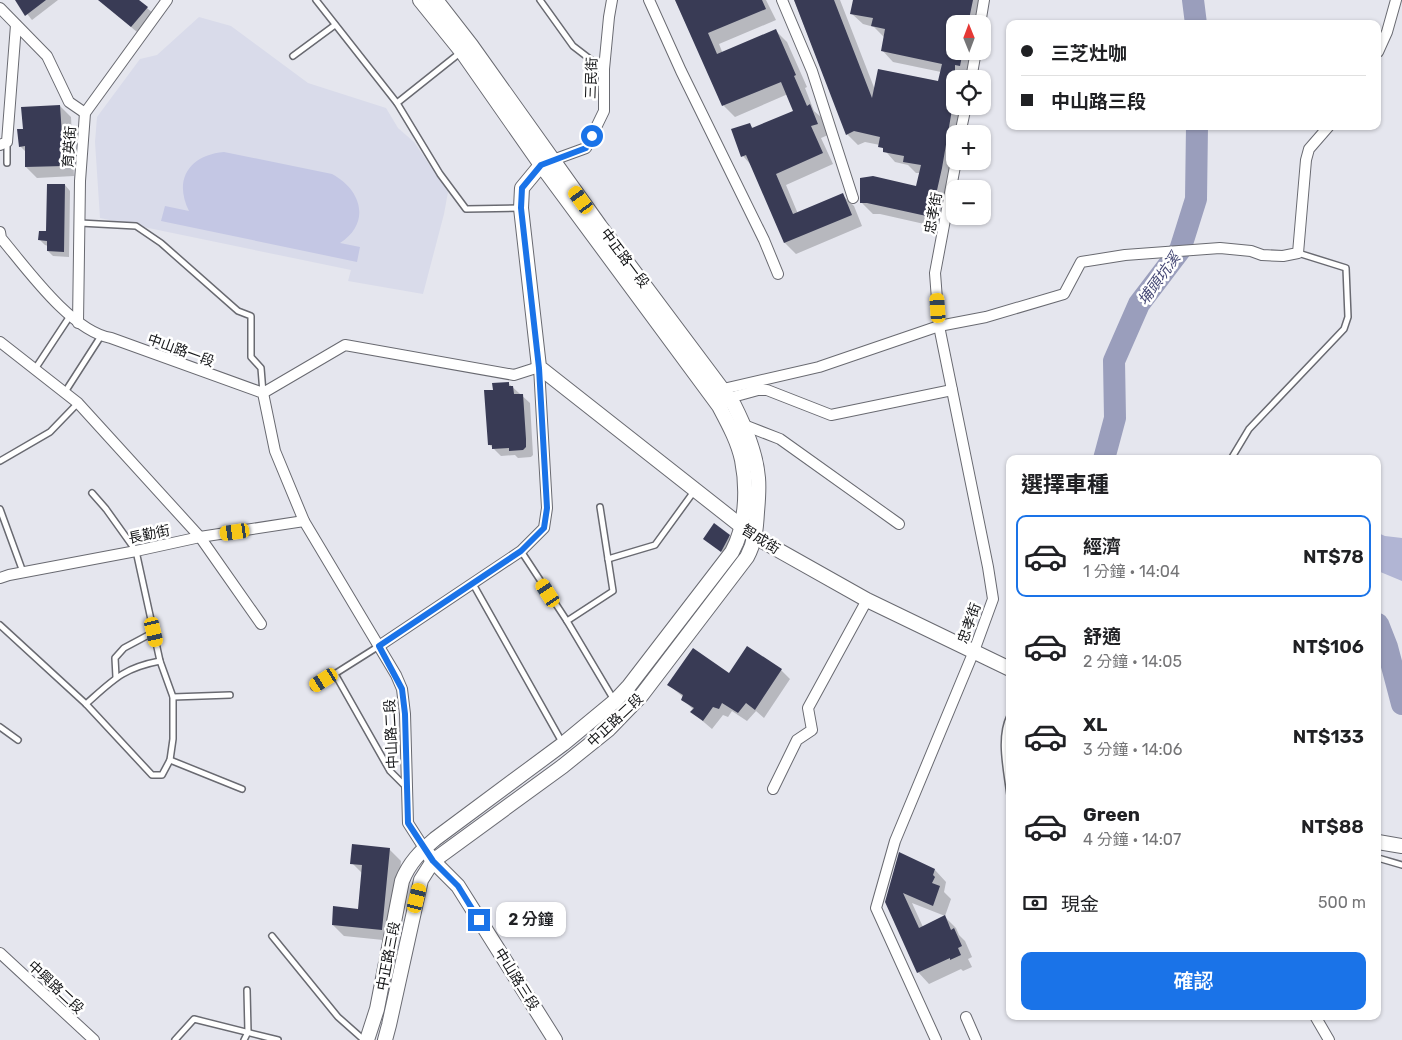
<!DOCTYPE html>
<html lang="zh-TW">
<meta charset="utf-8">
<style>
:root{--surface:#fff;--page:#f2f2f2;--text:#202124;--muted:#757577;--line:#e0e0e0;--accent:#1a73e8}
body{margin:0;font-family:Rubik,"Noto Sans TC",sans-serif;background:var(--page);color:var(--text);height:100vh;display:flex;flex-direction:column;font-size:19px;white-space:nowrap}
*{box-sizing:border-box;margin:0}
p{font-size:16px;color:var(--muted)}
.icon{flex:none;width:28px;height:28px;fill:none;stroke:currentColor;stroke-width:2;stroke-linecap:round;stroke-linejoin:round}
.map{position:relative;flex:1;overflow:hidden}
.panel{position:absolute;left:1006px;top:455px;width:375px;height:565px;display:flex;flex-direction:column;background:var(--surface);border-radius:10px;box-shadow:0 1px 4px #0004}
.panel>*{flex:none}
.top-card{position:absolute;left:1006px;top:20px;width:375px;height:110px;border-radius:10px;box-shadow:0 1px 4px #0004;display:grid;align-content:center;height:110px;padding:0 15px;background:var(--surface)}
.needle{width:32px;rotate:359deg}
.tools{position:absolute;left:946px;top:15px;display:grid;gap:10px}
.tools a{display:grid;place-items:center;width:45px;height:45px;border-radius:10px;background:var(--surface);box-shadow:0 1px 4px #0004;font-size:25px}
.end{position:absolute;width:22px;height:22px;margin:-11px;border:6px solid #1a73e8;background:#fff;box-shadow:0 0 0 2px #fff}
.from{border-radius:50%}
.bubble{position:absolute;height:35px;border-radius:10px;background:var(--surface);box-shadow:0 1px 4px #0004;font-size:16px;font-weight:600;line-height:35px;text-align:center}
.car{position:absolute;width:15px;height:30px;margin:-15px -8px;border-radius:6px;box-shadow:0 0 4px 1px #0007;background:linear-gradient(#f5c518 24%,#345 0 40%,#f5c518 0 76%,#345 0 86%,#f5c518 0)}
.top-card b{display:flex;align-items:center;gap:18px;height:48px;font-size:19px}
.top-card b+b{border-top:1px solid var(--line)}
.top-card i{width:12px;height:12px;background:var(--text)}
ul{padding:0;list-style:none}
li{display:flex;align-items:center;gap:15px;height:82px;margin:0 10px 8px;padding:0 5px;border:2px solid transparent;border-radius:10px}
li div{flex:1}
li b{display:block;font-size:19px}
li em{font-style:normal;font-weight:600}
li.selected{border-color:var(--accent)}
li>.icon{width:45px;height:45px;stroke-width:1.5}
h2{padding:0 15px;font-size:22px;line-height:60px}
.pay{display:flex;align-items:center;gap:12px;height:55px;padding:0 15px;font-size:19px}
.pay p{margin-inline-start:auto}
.button{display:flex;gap:10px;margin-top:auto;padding:10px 15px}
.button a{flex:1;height:58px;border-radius:10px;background:var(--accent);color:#fff;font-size:20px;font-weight:600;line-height:58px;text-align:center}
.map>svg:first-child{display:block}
.built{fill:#d9dbea}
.green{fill:#c4c7e4}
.forest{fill:#b1b5d4}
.shadow{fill:#0003}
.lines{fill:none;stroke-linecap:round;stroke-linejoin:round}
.river{stroke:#9a9ebc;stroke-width:22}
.building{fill:#393b55}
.lane-casing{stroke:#696a71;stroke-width:8}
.street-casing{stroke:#696a71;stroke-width:12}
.secondary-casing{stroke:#696a71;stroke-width:16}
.lane{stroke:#fff;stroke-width:5}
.street{stroke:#fff;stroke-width:10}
.secondary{stroke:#fff;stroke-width:14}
.route{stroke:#1a73e8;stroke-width:6}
.labels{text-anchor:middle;stroke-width:5;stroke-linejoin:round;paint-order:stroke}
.street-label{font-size:14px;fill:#131416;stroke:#fff}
.water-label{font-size:15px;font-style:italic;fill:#444774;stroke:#fff}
</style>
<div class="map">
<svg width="1402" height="1040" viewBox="0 0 1402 1040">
<rect width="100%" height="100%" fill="#e5e6ee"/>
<polygon class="built" points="199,17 231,26 308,83 386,108 398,128 414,142 448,192 444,214 423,294 348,281 351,270 100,218 95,142 97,117 140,59 157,55"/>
<path class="green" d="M224 152 332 174C362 190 371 223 340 243L360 247 357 262 161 221 165 206 189 211C173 179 190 155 224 152Z"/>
<polygon class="forest" points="1378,533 1385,536 1402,538 1402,581 1378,571"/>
<g class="shadow">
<polygon points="16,0 58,0 32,20"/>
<polygon points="110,0 137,0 153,13 137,32 111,10"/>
<polygon points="675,0 766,0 776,20 719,44 723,54 776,31 787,42 807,87 805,88 814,111 821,117 828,135 821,138 833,164 786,185 798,214 842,195 854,206 862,226 796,254 785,243 751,165 743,156 749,124 754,129 795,111 788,94 735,117 724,106"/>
<polygon points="794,0 840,0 875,90 939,82 941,72 893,62 882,50 885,38 874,27 863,24 851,13 854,0 985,0 981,24 955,24 955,51 975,51 970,79 955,79 955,106 965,106 961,134 955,134 955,161 942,228 880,214 873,214 862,203 917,187 920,173 916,173 908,165 895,162 880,145 865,142 858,145 847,134"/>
<polygon points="60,106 71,117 74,176 37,178 26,167 26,152 20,146 24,130"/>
<polygon points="65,185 70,191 69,257 53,256 48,251 48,246 45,245 40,240 47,233"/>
<polygon points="508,383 530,403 533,455 531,457 518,458 515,455 501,456 489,444 494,391"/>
<polygon points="729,536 732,539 725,554 708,542"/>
<polygon points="747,648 781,670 790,679 764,718 756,711 747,721 732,711 728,717 723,715 712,729 692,712 694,710 683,700 683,697 669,685 730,675"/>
<polygon points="389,849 401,861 393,941 344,936 333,925 359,910 363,874 352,863"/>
<polygon points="935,870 946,882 944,892 951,899 945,916 912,903 923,927 945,917 956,928 959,935 965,941 972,957 968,959 972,967 963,971 961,969 929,984 918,972 886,902"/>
</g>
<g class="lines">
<g class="river">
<polyline points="1193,0 1196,24"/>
<polyline points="1104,459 1115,418 1114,361 1139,304 1180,250 1196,199 1197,126"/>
<polyline points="1378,624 1387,647 1402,704"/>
</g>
</g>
<g class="building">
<polygon points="15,0 46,0 25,16"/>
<polygon points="98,0 139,0 148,7 131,27"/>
<polygon points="675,0 762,0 766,9 708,33 717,54 776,29 796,75 794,76 807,106 810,104 818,124 811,126 823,153 776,174 793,214 843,193 852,215 784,243 746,155 741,157 731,129 750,123 752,128 793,111 781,82 722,106"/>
<polygon points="794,0 834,0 872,98 878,69 938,81 942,64 881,51 885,29 871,26 873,18 850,14 853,0 973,0 968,24 955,24 955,51 963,51 960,66 955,65 955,92 942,168 931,217 867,203 860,203 860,178 873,176 916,186 921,165 903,162 904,156 883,152 883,148 878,147 880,137 854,131 846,135"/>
<polygon points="60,105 64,166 25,167 25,146 19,147 17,129 23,129 21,107"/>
<polygon points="47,184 65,184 64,252 47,251 47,241 38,240 39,231 46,231"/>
<polygon points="509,382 509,386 513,386 514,394 523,394 526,439 526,447 523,450 509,451 509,448 492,449 492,445 488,445 484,390 493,390 492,383"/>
<polygon points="714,523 730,535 721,552 703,539"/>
<polygon points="747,646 782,669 755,710 746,703 738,713 722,703 719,709 713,707 703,721 690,712 694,708 681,700 683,695 667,685 693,648 729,673"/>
<polygon points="352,844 390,848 382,930 332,925 333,906 358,909 362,865 350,864"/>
<polygon points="899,852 935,869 933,875 935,877 932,883 940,886 933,906 903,893 919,928 945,915 951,930 954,928 962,946 958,948 961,955 950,960 950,958 917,973 885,902"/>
</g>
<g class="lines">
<defs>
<g id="lane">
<polyline points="316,0 397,103 440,174 466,209 520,208"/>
<polyline points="540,0 573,46 603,69"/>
<polyline points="293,56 335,25"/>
<polyline points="397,103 461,52"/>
<polyline points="7,163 7,142"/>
<polyline points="80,223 136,226 161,243 238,311 251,316 251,357 261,368 263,393"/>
<polyline points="35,369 70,316"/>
<polyline points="65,392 101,336"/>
<polyline points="1231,459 1249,429 1344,329 1348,317 1346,268 1298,253"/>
<polyline points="0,461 50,432 78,403"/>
<polyline points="0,509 23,572"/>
<polyline points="521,551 567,621 614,700"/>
<polyline points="608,559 655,545 695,490"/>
<polyline points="473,584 562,742"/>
<polyline points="567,621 613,591 600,507"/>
<polyline points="0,625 86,704 152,775 162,775 170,760 173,739 173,697 160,661 136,551 106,509 92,493"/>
<polyline points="335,674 390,771 405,786"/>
<polyline points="116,677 115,658 124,648 154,632"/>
<polyline points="314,687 379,646"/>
<polyline points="173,697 230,695"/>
<path d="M86 704C113 680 123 668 160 661"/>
<path d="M1010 716C999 738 1007 770 1010 795"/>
<polyline points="0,727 18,740"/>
<polyline points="170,760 242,789"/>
<polyline points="1378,858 1402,865"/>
<polyline points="272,936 338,1017 364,1040"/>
<polyline points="175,1040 194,1019 278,1040"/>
<polyline points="244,1040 248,1032 247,990"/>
</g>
<g id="street">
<polyline points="649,0 681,71 764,240 778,274"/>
<polyline points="782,0 812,71 853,198"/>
<polyline points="0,8 47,56 69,102 85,113"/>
<polyline points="980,24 984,0"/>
<polyline points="1378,52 1387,32 1396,0"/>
<polyline points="971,79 976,51"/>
<polyline points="960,134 966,106"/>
<polyline points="0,145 7,142 16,25"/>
<polyline points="553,160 586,148 604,111 604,69 609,17 612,0"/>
<path d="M0 232 1 238C27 269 71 331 111 338L263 393 275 451 304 521 396 675 402 689 405 714 408 823 424 848"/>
<polyline points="78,323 80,181 85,113 167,0"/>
<polyline points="0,342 78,403 200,537 261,624"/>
<polyline points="723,389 819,367 939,326 986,317 1064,294 1081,262 1125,255 1220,248 1251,251 1262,255 1283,256 1298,253 1306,160 1309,149 1329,126"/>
<polyline points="263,393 345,345 514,375 539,367 547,508 544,528 521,551 379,646"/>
<polyline points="729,398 758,390 767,390 831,415 952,390"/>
<polyline points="740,426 744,425 780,439 899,524"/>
<polyline points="0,578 9,575 136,551 200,537 304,521"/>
<polyline points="773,789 797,740 812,730 808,708 867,600"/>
<polyline points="0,953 94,1040"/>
<polyline points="1315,1016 1329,1040"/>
<polyline points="966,1017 976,1040"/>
<polyline points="936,1040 876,908 895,841 974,651 993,599 988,567 939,326 935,273 956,161"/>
</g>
<g id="secondary">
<polyline points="547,163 541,165 522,188 521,208 539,367 755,537 867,600 1010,669"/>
<polyline points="1378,842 1402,846"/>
<polyline points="429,855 433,861 458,886 555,1040"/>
<path d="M367 1040 377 1009 402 881C409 863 421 851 435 839L563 744 615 701 629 686 732 552C746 526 748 490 742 460 738 441 728 423 719 406L541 165 462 52 420 0"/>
<path d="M385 1040 389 1025 421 880 433 861 563 766 609 729 641 696 747 557C755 542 756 529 757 512 758 501 759 489 758 478 756 452 745 427 734 405L600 226 471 45 436 0"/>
</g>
</defs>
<use href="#lane" class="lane-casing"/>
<use href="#street" class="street-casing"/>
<use href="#secondary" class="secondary-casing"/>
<use href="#lane" class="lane"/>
<use href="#street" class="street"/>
<use href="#secondary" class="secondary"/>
</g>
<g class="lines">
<polyline class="route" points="479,920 458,886 433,861 408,823 405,714 402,689 379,646 521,551 544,528 547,508 539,368 521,208 522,188 541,165 586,148 592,136"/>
</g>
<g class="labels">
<g class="street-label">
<text transform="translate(591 78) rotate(-88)" y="5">三民街</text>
<text transform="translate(69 147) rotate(-86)" y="5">育英街</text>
<text transform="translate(933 213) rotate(-80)" y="5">忠孝街</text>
<text transform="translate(625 258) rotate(53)" y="5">中正路一段</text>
<text transform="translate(181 350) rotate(20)" y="5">中山路一段</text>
<text transform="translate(149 534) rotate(-12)" y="5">長勤街</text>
<text transform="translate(761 539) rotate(32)" y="5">智成街</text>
<text transform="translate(969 623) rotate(-70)" y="5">忠孝街</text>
<text transform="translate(615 720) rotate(-43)" y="5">中正路二段</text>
<text transform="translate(391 734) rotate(-93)" y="5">中山路二段</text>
<text transform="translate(388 956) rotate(-79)" y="5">中正路三段</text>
<text transform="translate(517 979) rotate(58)" y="5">中山路三段</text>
<text transform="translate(56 987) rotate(43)" y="5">中興路二段</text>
</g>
<g class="water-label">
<text transform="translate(1159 279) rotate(-54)" y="5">埔頭坑溪</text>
</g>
</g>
</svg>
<div class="tools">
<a><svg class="needle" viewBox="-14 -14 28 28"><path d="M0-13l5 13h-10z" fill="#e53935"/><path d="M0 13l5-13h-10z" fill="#757577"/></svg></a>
<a><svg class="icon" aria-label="locate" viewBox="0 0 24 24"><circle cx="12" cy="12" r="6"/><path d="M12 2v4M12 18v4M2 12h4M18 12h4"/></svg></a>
<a>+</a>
<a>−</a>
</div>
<i class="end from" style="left:592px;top:136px"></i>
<i class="end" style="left:479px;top:920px"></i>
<div class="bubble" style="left:496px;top:902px;width:70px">2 分鐘</div>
<i class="car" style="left:581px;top:200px;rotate:324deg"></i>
<i class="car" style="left:938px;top:308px;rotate:356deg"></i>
<i class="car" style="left:235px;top:532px;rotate:262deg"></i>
<i class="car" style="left:548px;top:593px;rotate:327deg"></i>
<i class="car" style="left:154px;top:632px;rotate:167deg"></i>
<i class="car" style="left:324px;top:680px;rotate:238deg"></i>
<i class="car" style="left:417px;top:898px;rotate:14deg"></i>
<div class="top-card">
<b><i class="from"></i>三芝灶咖</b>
<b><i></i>中山路三段</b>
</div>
<section class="panel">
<h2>選擇車種</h2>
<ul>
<li class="selected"><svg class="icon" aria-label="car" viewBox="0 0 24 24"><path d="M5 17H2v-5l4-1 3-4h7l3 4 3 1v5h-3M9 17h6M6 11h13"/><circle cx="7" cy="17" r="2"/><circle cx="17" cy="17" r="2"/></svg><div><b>經濟</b><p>1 分鐘 · 14:04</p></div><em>NT$78</em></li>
<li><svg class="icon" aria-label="car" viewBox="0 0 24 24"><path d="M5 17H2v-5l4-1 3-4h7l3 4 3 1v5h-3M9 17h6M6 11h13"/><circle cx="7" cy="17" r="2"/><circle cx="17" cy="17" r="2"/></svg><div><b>舒適</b><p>2 分鐘 · 14:05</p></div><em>NT$106</em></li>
<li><svg class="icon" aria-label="car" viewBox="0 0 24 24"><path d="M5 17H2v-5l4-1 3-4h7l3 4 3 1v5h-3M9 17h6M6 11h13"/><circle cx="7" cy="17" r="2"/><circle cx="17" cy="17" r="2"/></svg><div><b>XL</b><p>3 分鐘 · 14:06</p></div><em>NT$133</em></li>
<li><svg class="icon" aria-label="car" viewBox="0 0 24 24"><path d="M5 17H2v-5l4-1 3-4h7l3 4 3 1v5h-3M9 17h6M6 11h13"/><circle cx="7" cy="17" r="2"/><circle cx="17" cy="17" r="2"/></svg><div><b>Green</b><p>4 分鐘 · 14:07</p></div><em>NT$88</em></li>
</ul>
<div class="pay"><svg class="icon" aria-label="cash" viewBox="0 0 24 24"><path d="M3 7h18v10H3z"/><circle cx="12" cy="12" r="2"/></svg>現金<p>500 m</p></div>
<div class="button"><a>確認</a></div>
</section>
</div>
